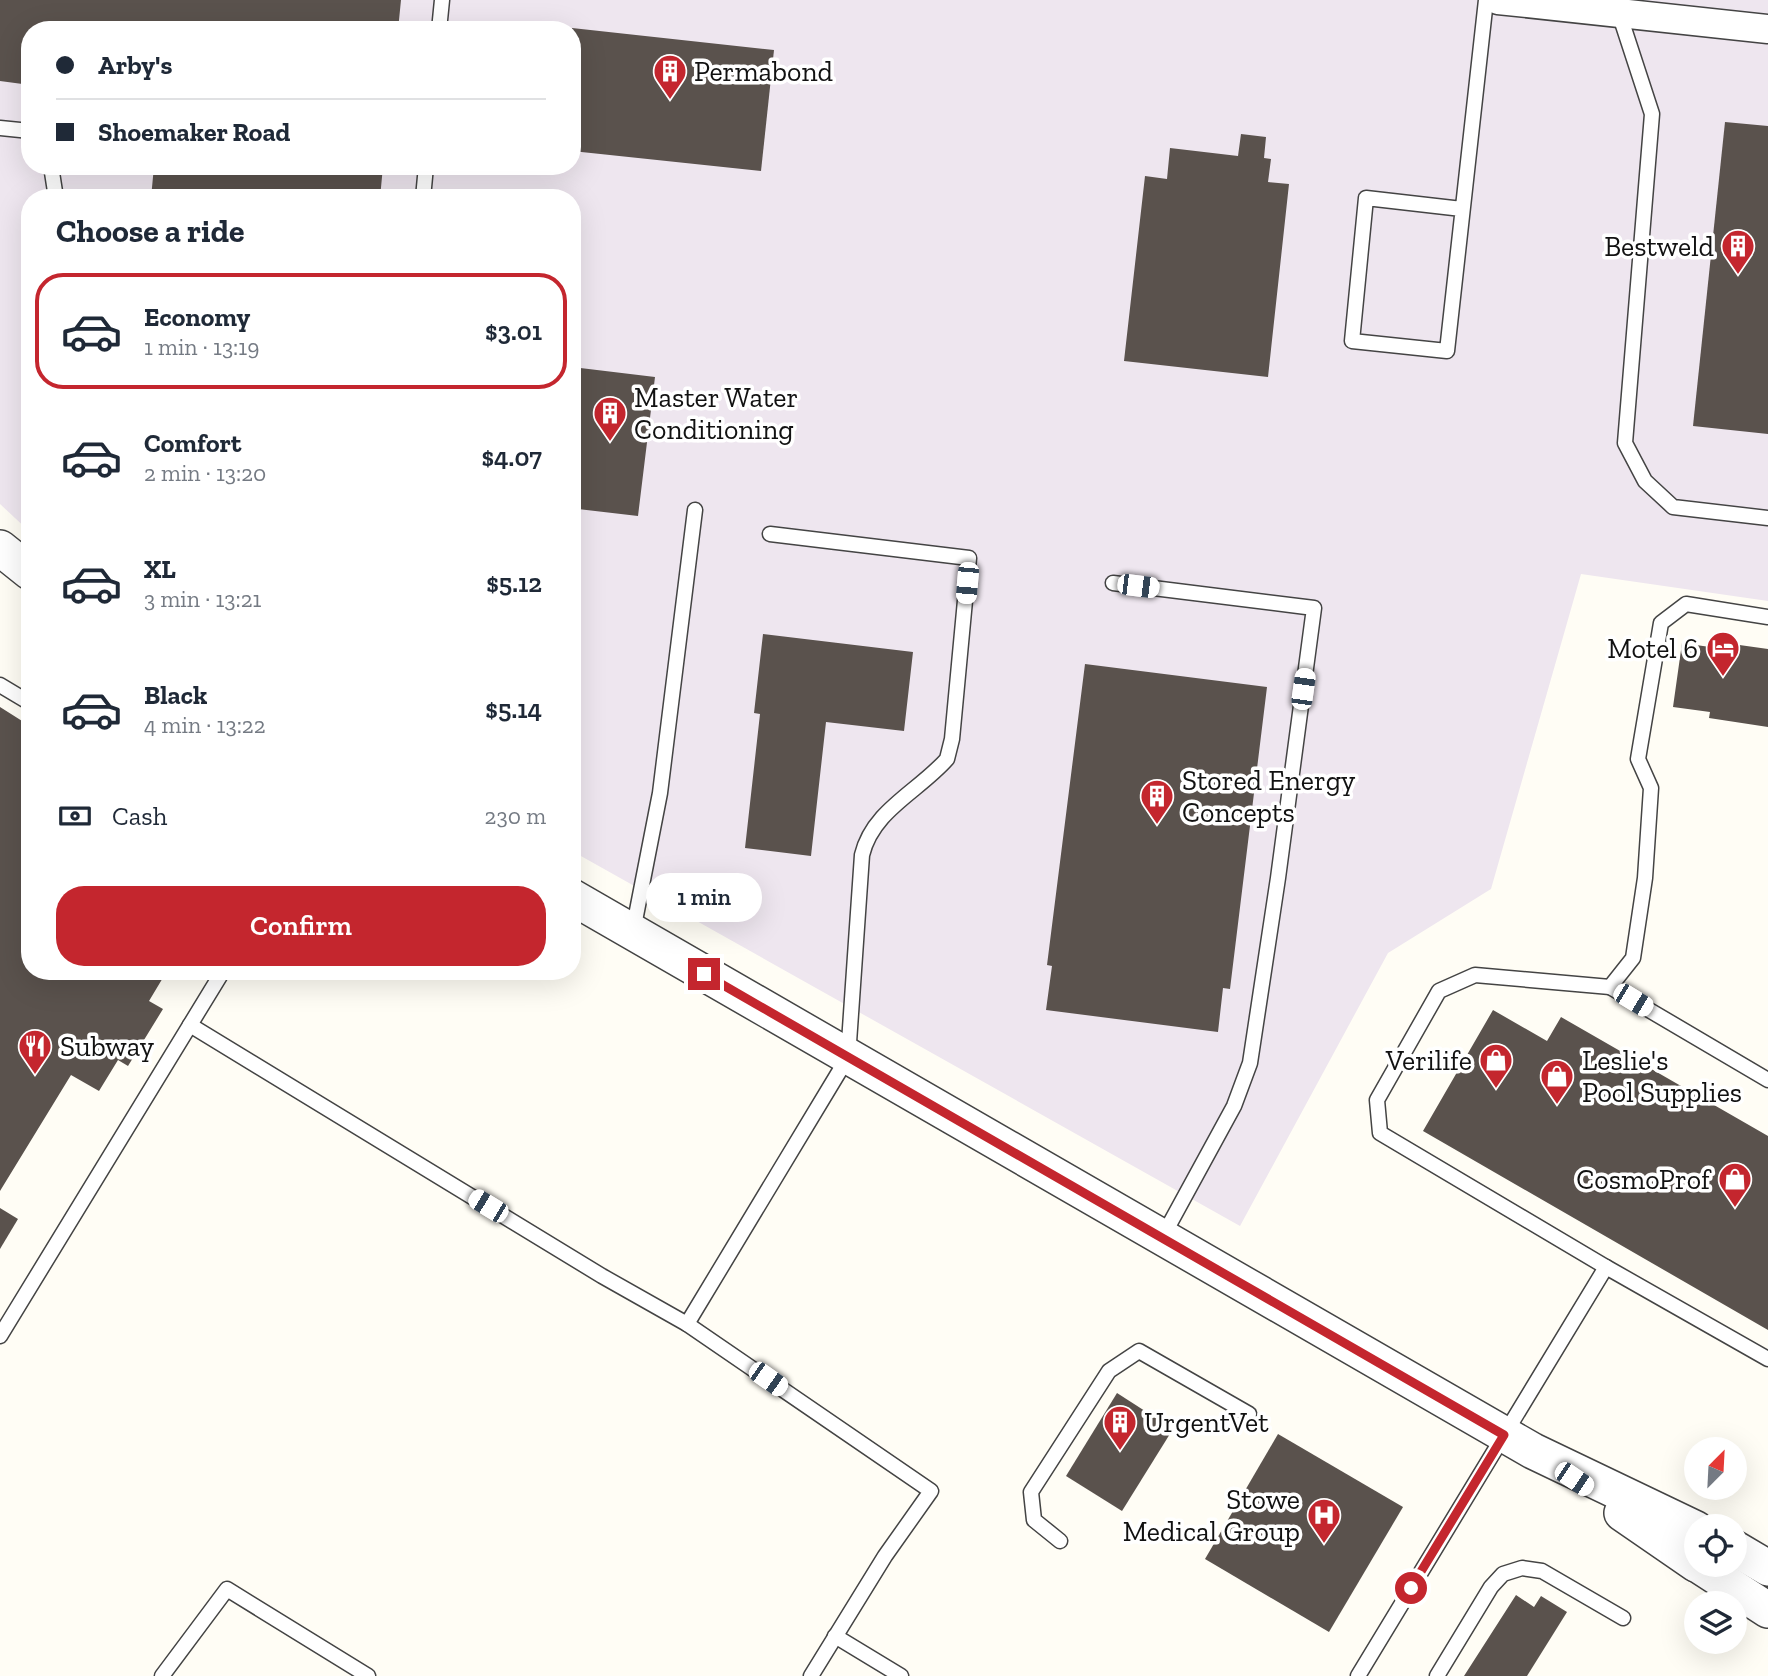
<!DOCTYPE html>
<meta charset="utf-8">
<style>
:root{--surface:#fff;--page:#f6f6f7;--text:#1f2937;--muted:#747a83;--line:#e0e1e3;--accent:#c4262e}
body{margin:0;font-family:"Zilla Slab",serif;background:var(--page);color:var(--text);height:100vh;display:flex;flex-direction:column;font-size:26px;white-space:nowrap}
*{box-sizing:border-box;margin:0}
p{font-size:23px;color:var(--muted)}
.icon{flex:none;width:38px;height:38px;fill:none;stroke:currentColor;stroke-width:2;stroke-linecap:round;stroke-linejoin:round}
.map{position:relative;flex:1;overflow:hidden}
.drawer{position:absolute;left:21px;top:189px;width:560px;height:791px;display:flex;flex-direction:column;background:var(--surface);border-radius:28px;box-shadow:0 7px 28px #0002}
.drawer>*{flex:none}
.hud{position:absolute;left:21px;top:21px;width:560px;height:154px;border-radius:28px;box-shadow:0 7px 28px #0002;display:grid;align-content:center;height:154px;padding:0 35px;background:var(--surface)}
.needle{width:46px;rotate:24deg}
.fabs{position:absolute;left:1684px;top:1437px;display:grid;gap:14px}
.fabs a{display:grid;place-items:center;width:63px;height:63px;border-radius:50%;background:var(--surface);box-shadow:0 7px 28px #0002;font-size:35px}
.end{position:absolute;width:32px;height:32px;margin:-16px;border:9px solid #c4262e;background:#fff;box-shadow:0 0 0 4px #fff}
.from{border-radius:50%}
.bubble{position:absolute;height:49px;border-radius:24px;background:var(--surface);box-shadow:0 7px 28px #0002;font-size:23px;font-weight:600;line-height:49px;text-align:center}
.car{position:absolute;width:21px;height:42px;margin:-21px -10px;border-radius:9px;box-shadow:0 0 5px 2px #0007;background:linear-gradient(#fff 24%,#345 0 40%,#fff 0 76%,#345 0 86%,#fff 0)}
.hud b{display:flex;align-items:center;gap:24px;height:66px;font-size:26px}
.hud b+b{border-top:2px solid var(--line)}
.hud i{width:18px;height:18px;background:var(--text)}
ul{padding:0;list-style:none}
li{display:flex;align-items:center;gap:21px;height:116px;margin:0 14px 10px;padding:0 21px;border:4px solid transparent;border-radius:28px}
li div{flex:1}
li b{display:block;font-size:26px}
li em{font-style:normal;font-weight:600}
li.active{border-color:var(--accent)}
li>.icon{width:63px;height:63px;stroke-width:1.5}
h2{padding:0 35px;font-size:32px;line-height:84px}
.pay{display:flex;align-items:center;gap:18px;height:77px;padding:0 35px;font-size:26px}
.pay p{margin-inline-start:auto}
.button{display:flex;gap:14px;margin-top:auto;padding:14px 35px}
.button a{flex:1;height:80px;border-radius:28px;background:var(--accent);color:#fff;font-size:28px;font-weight:600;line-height:80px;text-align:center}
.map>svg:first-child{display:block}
.industrial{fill:#eee6ef;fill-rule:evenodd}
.building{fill:#5a524d}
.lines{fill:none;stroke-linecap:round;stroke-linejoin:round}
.service-casing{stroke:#444;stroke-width:17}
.minor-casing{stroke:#444;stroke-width:31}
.tertiary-casing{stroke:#444;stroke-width:38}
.service{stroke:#fff;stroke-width:14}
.minor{stroke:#fff;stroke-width:28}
.tertiary{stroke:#fff;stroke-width:35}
.route{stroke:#c4262e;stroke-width:9}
.labels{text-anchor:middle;stroke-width:7;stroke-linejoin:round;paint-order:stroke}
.poi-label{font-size:28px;fill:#111;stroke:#fff;text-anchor:start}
</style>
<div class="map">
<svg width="1768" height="1676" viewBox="0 0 1768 1676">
<rect width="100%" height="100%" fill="#fffdf5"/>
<path class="industrial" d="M0 0H1768V601L1581 574 1491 889 1388 953 1240 1226 572 851V198H30V532L0 504ZM30 30H572V166H30Z"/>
<g class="building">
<polygon points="0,0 401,0 398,30 30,30 30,85 0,81"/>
<polygon points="508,21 569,28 569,30 507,30"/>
<polygon points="572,28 774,50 761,171 572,151"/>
<polygon points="1725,122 1768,126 1768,434 1693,426"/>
<polygon points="1241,134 1266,137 1264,158 1271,159 1268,182 1289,184 1268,377 1124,361 1145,176 1167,179 1170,148 1238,156"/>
<polygon points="154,166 383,166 380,198 151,198"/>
<polygon points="572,367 655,377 638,516 578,509 574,546"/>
<polygon points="763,634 913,652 904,731 826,722 811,856 745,848 760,714 754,713"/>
<polygon points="1718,642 1768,649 1768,727 1709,718 1710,712 1673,707 1682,643 1717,648"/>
<polygon points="1085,664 1267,687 1230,989 1223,988 1218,1032 1046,1010 1052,966 1047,965"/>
<polygon points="0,707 30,726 30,971 167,971 149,1001 163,1009 128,1066 118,1060 99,1091 71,1075 0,1191"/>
<polygon points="1493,1010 1547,1041 1561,1017 1768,1136 1768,1330 1423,1131"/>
<polygon points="0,1208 18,1219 0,1249"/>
<polygon points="1117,1393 1173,1429 1122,1511 1066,1476"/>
<polygon points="1278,1434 1403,1507 1329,1632 1205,1559"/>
<polygon points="1516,1595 1534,1607 1541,1596 1567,1612 1527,1676 1464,1676"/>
</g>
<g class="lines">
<defs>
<g id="service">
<polyline points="1619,13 1652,114 1625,443 1645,481 1673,507 1768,518"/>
<polyline points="439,30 442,0"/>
<polyline points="0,128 30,131"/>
<polyline points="51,166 56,198"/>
<polyline points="423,198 426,166"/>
<polyline points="1462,209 1366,198 1352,341 1447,351 1486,0"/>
<polyline points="1113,583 1314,608 1278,878 1250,1063 1234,1106 1162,1238"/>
<polyline points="0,685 30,703"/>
<polyline points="633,931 660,793 695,510"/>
<polyline points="1610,987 1768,1080"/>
<polyline points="190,1025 602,1276 687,1324 931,1491 885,1556 811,1676"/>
<polyline points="1606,1267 1380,1133 1377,1100 1439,991 1475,975 1610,987 1633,958 1645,878 1651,788 1638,759 1661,623 1686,604 1768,617"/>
<path d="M687 1324 848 1057 862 855C873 810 918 792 947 759L952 739 969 558 770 534"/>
<polyline points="0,1336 223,971"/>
<polyline points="1060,1541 1034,1520 1031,1492 1109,1371 1139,1351 1249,1414"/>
<polyline points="835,1636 901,1676"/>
<polyline points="162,1676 227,1589 368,1676"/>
<polyline points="1358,1676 1606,1267 1768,1359"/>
<polyline points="1437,1676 1491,1587 1503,1574 1522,1568 1542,1571 1623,1618"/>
</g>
<polyline id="minor" points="1498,0 1768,29"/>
<g id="tertiary">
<polyline points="0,548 30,572"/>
<polyline points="572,897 1533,1451 1696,1529"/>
<polyline points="1622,1513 1696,1564"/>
<polyline points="1734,1548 1768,1568"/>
<polyline points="1697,1564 1768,1610"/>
</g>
</defs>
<use href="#service" class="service-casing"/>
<use href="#minor" class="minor-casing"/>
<use href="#tertiary" class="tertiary-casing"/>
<use href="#service" class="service"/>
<use href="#minor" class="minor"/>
<use href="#tertiary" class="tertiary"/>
</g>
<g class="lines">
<polyline class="route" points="704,974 1504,1435 1411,1588"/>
</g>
<defs>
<symbol id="building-pin" viewBox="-11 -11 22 30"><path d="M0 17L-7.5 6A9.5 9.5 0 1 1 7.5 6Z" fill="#c4262e" stroke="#fff"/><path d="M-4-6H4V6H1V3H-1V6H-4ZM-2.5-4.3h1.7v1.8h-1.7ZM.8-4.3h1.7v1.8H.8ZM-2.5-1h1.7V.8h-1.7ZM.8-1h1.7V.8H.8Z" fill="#fff"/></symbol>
<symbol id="hotel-pin" viewBox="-11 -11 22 30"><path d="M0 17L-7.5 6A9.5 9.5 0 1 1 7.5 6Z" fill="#c4262e" stroke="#fff"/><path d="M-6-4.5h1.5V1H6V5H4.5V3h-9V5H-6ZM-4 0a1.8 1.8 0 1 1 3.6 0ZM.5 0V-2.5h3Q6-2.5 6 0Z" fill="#fff"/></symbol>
<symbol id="restaurant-pin" viewBox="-11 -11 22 30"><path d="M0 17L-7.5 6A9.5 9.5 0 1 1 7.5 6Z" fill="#c4262e" stroke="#fff"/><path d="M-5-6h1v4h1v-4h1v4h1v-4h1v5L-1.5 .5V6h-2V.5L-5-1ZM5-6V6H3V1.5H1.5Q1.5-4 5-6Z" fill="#fff"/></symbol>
<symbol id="shop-pin" viewBox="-11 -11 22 30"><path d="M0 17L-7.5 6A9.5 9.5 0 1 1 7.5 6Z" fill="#c4262e" stroke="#fff"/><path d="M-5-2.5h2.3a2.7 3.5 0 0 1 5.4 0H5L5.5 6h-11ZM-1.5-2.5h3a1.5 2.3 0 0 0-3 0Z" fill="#fff"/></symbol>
<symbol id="hospital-pin" viewBox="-11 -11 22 30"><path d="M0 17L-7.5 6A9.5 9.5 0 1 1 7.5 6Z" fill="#c4262e" stroke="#fff"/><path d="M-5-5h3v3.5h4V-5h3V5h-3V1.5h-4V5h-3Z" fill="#fff"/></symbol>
</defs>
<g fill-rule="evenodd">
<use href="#building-pin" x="651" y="52" width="38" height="52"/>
<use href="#building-pin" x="1719" y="227" width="38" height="52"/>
<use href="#building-pin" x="591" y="394" width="38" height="52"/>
<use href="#hotel-pin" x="1704" y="629" width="38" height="52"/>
<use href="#building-pin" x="1138" y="777" width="38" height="52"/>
<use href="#restaurant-pin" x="16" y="1027" width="38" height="52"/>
<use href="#shop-pin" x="1477" y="1041" width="38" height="52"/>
<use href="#shop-pin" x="1538" y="1057" width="38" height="52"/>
<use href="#shop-pin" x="1716" y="1160" width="38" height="52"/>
<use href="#building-pin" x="1101" y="1403" width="38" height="52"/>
<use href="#hospital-pin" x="1305" y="1496" width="38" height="52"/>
</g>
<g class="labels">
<g class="poi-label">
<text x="694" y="81">Permabond</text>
<text x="1714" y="256" text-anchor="end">Bestweld</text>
<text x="634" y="407">Master Water<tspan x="634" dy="32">Conditioning</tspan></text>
<text x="1698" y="658" text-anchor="end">Motel 6</text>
<text x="1182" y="790">Stored Energy<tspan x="1182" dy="32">Concepts</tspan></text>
<text x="60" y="1056">Subway</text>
<text x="1472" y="1070" text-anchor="end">Verilife</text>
<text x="1582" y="1070">Leslie's<tspan x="1582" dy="32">Pool Supplies</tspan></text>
<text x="1710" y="1189" text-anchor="end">CosmoProf</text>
<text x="1144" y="1432">UrgentVet</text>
<text x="1300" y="1509" text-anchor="end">Stowe<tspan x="1300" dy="32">Medical Group</tspan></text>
</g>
</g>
</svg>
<div class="fabs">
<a><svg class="needle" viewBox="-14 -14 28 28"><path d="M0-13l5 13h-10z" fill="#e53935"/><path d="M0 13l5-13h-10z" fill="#747a83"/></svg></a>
<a><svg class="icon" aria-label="locate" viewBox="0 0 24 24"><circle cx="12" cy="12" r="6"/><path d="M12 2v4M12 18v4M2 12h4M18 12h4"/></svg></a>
<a><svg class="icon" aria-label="layers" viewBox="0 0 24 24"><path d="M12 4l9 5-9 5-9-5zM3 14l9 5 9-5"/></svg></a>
</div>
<i class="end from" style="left:1411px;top:1588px"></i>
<i class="end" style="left:704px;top:974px"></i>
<div class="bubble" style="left:646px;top:873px;width:116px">1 min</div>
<i class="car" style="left:967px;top:583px;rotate:185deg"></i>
<i class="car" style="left:1138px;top:586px;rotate:97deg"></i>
<i class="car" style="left:1303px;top:689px;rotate:8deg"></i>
<i class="car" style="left:1633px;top:1000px;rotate:121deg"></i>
<i class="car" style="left:488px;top:1206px;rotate:301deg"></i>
<i class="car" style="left:768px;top:1379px;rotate:125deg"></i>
<i class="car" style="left:1574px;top:1479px;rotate:124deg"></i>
<div class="hud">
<b><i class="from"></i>Arby's</b>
<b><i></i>Shoemaker Road</b>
</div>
<section class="drawer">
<h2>Choose a ride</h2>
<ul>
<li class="active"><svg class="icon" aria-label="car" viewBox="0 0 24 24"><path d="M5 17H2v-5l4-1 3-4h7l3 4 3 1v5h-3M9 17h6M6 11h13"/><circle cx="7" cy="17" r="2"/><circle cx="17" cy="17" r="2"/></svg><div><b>Economy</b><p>1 min · 13:19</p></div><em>$3.01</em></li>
<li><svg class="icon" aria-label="car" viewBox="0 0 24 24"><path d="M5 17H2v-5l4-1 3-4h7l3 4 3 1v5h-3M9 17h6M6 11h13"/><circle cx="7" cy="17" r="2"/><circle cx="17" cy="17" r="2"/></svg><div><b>Comfort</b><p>2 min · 13:20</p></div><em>$4.07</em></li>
<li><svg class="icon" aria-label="car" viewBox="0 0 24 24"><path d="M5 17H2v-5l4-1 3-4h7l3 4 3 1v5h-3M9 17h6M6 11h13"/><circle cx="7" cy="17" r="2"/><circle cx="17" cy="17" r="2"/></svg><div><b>XL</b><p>3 min · 13:21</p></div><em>$5.12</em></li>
<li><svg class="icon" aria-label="car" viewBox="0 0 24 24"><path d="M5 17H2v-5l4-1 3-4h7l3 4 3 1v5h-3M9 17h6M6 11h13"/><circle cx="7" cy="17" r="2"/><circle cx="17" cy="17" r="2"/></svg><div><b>Black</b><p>4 min · 13:22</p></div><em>$5.14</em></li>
</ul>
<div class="pay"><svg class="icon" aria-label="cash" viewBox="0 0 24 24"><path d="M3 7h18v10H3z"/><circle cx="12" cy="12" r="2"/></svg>Cash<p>230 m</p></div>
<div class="button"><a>Confirm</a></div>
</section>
</div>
